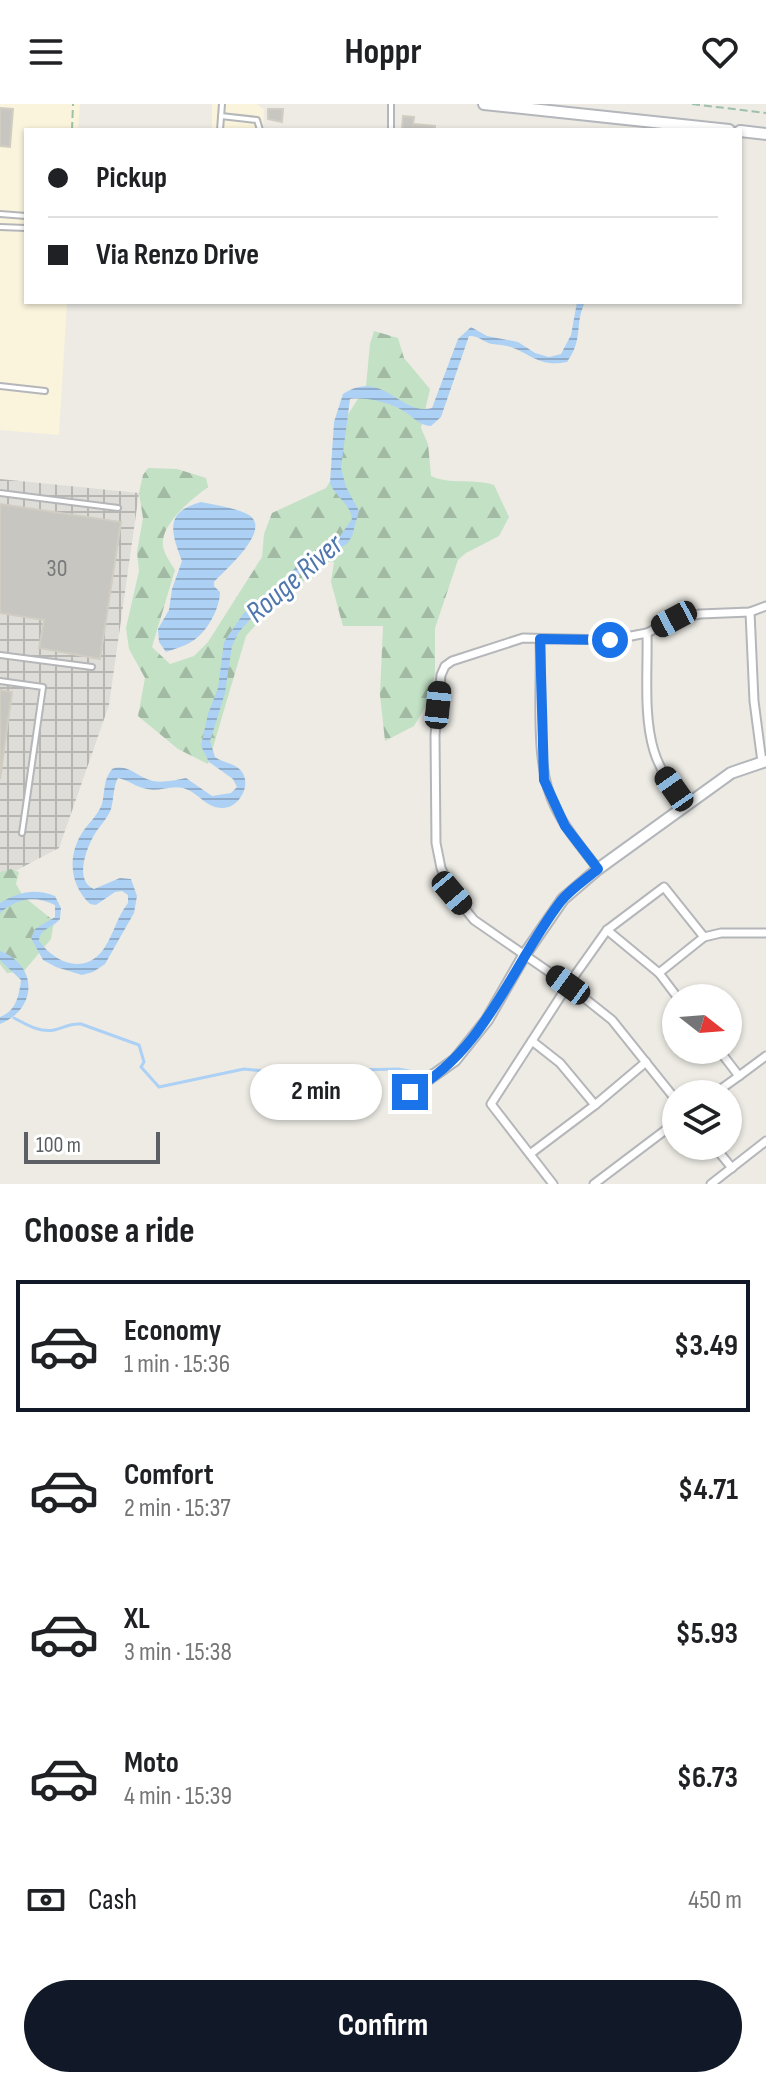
<!DOCTYPE html>
<meta charset="utf-8">
<style>
:root{--surface:#fff;--page:#f6f6f6;--text:#202124;--muted:#757577;--line:#e0e0e0;--accent:#111827}
body{margin:0;font-family:"Sofia Sans Condensed",sans-serif;background:var(--page);color:var(--text);height:100vh;display:flex;flex-direction:column;font-size:30px;white-space:nowrap}
*{box-sizing:border-box;margin:0}
p{font-size:26px;color:var(--muted)}
.icon{flex:none;width:44px;height:44px;fill:none;stroke:currentColor;stroke-width:2;stroke-linecap:round;stroke-linejoin:round}
.map{position:relative;height:1080px;overflow:hidden}
.panel{display:flex;flex-direction:column;background:var(--surface);flex:1}
.panel>*{flex:none}
.guide{position:absolute;left:24px;top:24px;width:718px;height:176px;border-radius:0px;box-shadow:0 2px 6px #0004;display:grid;align-content:center;height:176px;padding:0 24px;background:var(--surface)}
.needle{width:52px;rotate:107deg}
.buttons{position:absolute;left:662px;top:880px;display:grid;gap:16px}
.buttons a{display:grid;place-items:center;width:80px;height:80px;border-radius:50%;background:var(--surface);box-shadow:0 2px 6px #0004;font-size:40px}
.scale{position:absolute;left:24px;bottom:20px;width:136px;box-sizing:border-box;padding-left:8px;border:4px solid #5c5f63;border-top:0;font-size:22px;line-height:28px;white-space:nowrap;color:#5c5f63;-webkit-text-stroke:6px #fff;paint-order:stroke}
.end{position:absolute;width:36px;height:36px;margin:-18px;border:10px solid #1a73e8;background:#fff;box-shadow:0 0 0 4px #fff}
.from{border-radius:50%}
.bubble{position:absolute;height:56px;border-radius:28px;background:var(--surface);box-shadow:0 2px 6px #0004;font-size:26px;font-weight:700;line-height:56px;text-align:center}
.car{position:absolute;width:24px;height:48px;margin:-24px -12px;border-radius:10px;box-shadow:0 0 6px 2px #0007;background:linear-gradient(#222 24%,#8ab4d8 0 40%,#222 0 76%,#8ab4d8 0 86%,#222 0)}
.guide b{display:flex;align-items:center;gap:28px;height:76px;font-size:30px}
.guide b+b{border-top:2px solid var(--line)}
.guide i{width:20px;height:20px;background:var(--text)}
ul{padding:0;list-style:none}
li{display:flex;align-items:center;gap:24px;height:132px;margin:0 16px 12px;padding:0 8px;border:4px solid transparent;border-radius:0px}
li div{flex:1}
li b{display:block;font-size:30px}
li em{font-style:normal;font-weight:700}
li.on{border-color:var(--accent)}
li>.icon{width:72px;height:72px;stroke-width:1.5}
h2{padding:0 24px;font-size:36px;line-height:96px}
.pay{display:flex;align-items:center;gap:20px;height:88px;padding:0 24px;font-size:30px}
.pay p{margin-inline-start:auto}
.button{display:flex;gap:16px;margin-top:auto;padding:16px 24px}
.button a{flex:1;height:92px;border-radius:48px;background:var(--accent);color:#fff;font-size:32px;font-weight:700;line-height:92px;text-align:center}
header{display:flex;justify-content:space-between;align-items:center;height:104px;padding:0 24px;background:var(--surface);font-size:36px;font-weight:700}
.map>svg:first-child{display:block}
.commercial{fill:#faf4dc}
.industrial{fill:url(#industrial-grid)}
.forest{fill:url(#forest-firs)}
.water{fill:url(#water-rules)}
.lines{fill:none;stroke-linecap:round;stroke-linejoin:round}
.stream{stroke:#acd1f5;stroke-width:3}
.building{fill:#c8c6c1;stroke:#d1cdc3;stroke-width:2}
.lane-casing{stroke:#b4b6b9;stroke-width:8}
.street-casing{stroke:#b4b6b9;stroke-width:11}
.secondary-casing{stroke:#b3b6ba;stroke-width:14}
.path{stroke:#9cc0a8;stroke-width:2;stroke-dasharray:8 4;stroke-linecap:butt}
.lane{stroke:#fff;stroke-width:4}
.street{stroke:#fff;stroke-width:7}
.secondary{stroke:#fff;stroke-width:10}
.route{stroke:#1a73e8;stroke-width:10}
.labels{text-anchor:middle;stroke-width:6;stroke-linejoin:round;paint-order:stroke}
.number-label{font-size:24px;fill:#77797a}
.water-label{font-size:30px;font-style:italic;fill:#4f77ad;stroke:#fff}
</style>
<header><svg class="icon" aria-label="menu" viewBox="0 0 24 24"><path d="M4 6h16M4 12h16M4 18h16"/></svg>Hoppr<svg class="icon" aria-label="heart" viewBox="0 0 24 24"><path d="M12 20l-8-8c-3-5 5-10 8-4 3-6 11-1 8 4z"/></svg></header>
<div class="map">
<svg width="766" height="1080" viewBox="0 0 766 1080">
<defs>
<pattern id="industrial-grid" width="8" height="8" patternUnits="userSpaceOnUse" patternTransform="scale(2)"><rect width="8" height="8" fill="#deddd8"/><path d="M0 4h8M4 0v8" fill="none" stroke="#b7b6b3"/></pattern>
<pattern id="forest-firs" width="22" height="20" patternUnits="userSpaceOnUse" patternTransform="scale(2)"><rect width="22" height="20" fill="#c3e1c5"/><path d="M5 1l3.5 6h-7zM16 11l3.5 6h-7z" fill="#a2baa4"/></pattern>
<pattern id="water-rules" width="6" height="5" patternUnits="userSpaceOnUse" patternTransform="scale(2)"><rect width="6" height="5" fill="#acd1f5"/><path d="M0 2.5h6" fill="none" stroke="#8fadca"/></pattern>
</defs>
<rect width="100%" height="100%" fill="#edebe4"/>
<g class="commercial">
<polygon points="0,0 80,0 78,26 26,26 26,198 67,198 59,331 0,326"/>
<polygon points="212,0 257,0 264,6 263,26 212,26"/>
</g>
<polygon class="industrial" points="0,375 139,389 109,601 59,744 0,775"/>
<g class="forest">
<path d="M374 227 398 234 404 254 430 285 421 324 428 340 431 372C450 381 472 374 494 381L509 413 499 432 466 449 458 456 435 524V569L429 597 414 622 385 637 380 591 383 522H343L331 478 334 458H325C300 484 269 504 246 532L208 660 178 645 138 612 145 574 129 545 126 524 139 467 137 448 143 414 139 389 143 371 148 364 177 365 206 374 208 383C193 394 165 417 163 436 161 446 170 458 175 466L152 543 170 560 194 552 208 538 262 453 264 430 272 409 326 384 333 373 342 320 366 282 370 240Z"/>
<polygon points="11,765 19,768 16,780 23,792 54,817 51,835 24,867 7,869 0,860 0,768"/>
</g>
<g class="water">
<path d="M577 198H585C574 221 584 234 567 258 540 263 534 252 511 243 505 241 499 241 492 240 483 238 478 231 469 232L441 313 431 322C419 322 413 312 402 306 388 298 366 293 350 295L341 364 346 383 359 407 352 432 347 440 317 457 270 493 238 529 232 542 225 589 210 637 215 653C223 659 236 659 242 668 252 682 238 705 222 704 206 704 198 688 183 684 170 681 159 688 147 685 136 683 128 676 118 674 113 683 114 695 111 705 107 716 98 723 93 733 85 748 75 777 94 785L120 774 131 775 137 792 134 809 105 860 93 868 82 871 56 863 43 856 31 834 35 825 55 813V801C35 791 17 794 0 809V799C19 788 34 784 55 792L61 804 60 815C53 824 40 824 39 837 55 859 84 871 103 846 113 832 117 813 128 799V791L122 787 115 788 96 801 90 800C69 780 67 750 84 726 90 718 99 709 102 700 105 688 103 676 112 665 129 659 137 674 153 677 163 679 176 676 186 674L212 692 231 689 237 683 233 675 209 658 201 642 208 610 218 584 224 538 243 510 307 454 338 435 352 415C351 400 335 393 330 379L334 318 343 290C383 264 401 313 432 304L458 235 471 223 487 232 518 238 535 249 549 253 561 250 571 231Z"/>
<path d="M201 398C215 401 231 403 245 409 277 422 226 465 214 478V482L220 488C220 505 206 530 191 538 183 543 174 545 166 548L159 538 158 525 169 506 172 485 182 457C171 428 164 408 201 398Z"/>
<path d="M0 847C39 862 37 905 0 920V913C16 907 19 892 21 876L0 856Z"/>
</g>
<g class="lines">
<path class="stream" d="M14 914C26 920 39 929 54 926 64 924 69 919 81 920L139 941 144 958 141 963 159 983 244 965 273 968 398 965 425 970"/>
</g>
<g class="building">
<polygon points="0,4 13,5 10,43 0,42"/>
<polygon points="268,5 283,5 282,18 268,15"/>
<polygon points="403,12 414,13 413,20 435,22 435,26 402,26"/>
<polygon points="0,400 121,418 100,555 39,544 44,516 0,509"/>
<polygon points="0,586 12,588 0,675"/>
</g>
<g class="lines">
<defs>
<g id="lane">
<polyline points="221,12 257,16 260,26"/>
<polyline points="220,26 222,0"/>
<polyline points="391,26 391,0"/>
<polyline points="0,110 26,112"/>
<polyline points="0,123 26,124"/>
<polyline points="0,282 45,287"/>
<polyline points="0,389 118,404"/>
<polyline points="0,551 92,563"/>
<polyline points="0,577 43,583 22,729"/>
</g>
<g id="street">
<polyline points="750,508 754,597 762,658"/>
<path d="M647 529C648 566 643 611 654 647 660 667 673 684 685 701"/>
<path d="M540 535C542 584 533 660 555 703 566 726 583 745 598 765"/>
<polyline points="607,826 659,869"/>
<polyline points="678,894 659,869 704,833"/>
<polyline points="532,937 560,959 595,1001 646,958"/>
<polyline points="739,972 766,952"/>
<polyline points="714,990 739,972 719,946"/>
<polyline points="676,996 612,916 568,881 607,826 664,783 704,833 721,829 766,829"/>
<polyline points="714,1042 732,1064"/>
<polyline points="530,1050 595,1001"/>
<polyline points="553,1080 491,1000 568,881 474,816 452,789 441,764 436,739 435,631 441,571 445,562 452,557 523,534 610,536 647,529 674,515 700,510 750,508 766,502"/>
<polyline points="594,1080 676,1018"/>
<polyline points="711,1080 766,1037"/>
</g>
<g id="secondary">
<polyline points="484,0 729,26"/>
<polyline points="740,27 766,30"/>
<polyline points="410,988 455,956 487,916 525,850 563,795 598,765 731,669 766,657"/>
</g>
</defs>
<use href="#lane" class="lane-casing"/>
<use href="#street" class="street-casing"/>
<use href="#secondary" class="secondary-casing"/>
<g class="path">
<polyline points="692,0 766,9"/>
<polyline points="72,26 73,0"/>
</g>
<use href="#lane" class="lane"/>
<use href="#street" class="street"/>
<use href="#secondary" class="secondary"/>
</g>
<g class="lines">
<path class="route" d="M410 988C486 947 511 862 561 797 571 785 586 775 598 765L565 722 544 676 540 535 610 536"/>
</g>
<g class="labels">
<g class="number-label">
<text x="57" y="472">30</text>
</g>
<g class="water-label">
<text transform="translate(294 474) rotate(-41)" y="10">Rouge River</text>
</g>
</g>
</svg>
<div class="buttons">
<a><svg class="needle" viewBox="-14 -14 28 28"><path d="M0-13l5 13h-10z" fill="#e53935"/><path d="M0 13l5-13h-10z" fill="#757577"/></svg></a>
<a><svg class="icon" aria-label="layers" viewBox="0 0 24 24"><path d="M12 4l9 5-9 5-9-5zM3 14l9 5 9-5"/></svg></a>
</div>
<div class="scale">100 m</div>
<i class="end from" style="left:610px;top:536px"></i>
<i class="end" style="left:410px;top:988px"></i>
<div class="bubble" style="left:250px;top:960px;width:132px">2 min</div>
<i class="car" style="left:674px;top:515px;rotate:242deg"></i>
<i class="car" style="left:438px;top:601px;rotate:6deg"></i>
<i class="car" style="left:674px;top:685px;rotate:325deg"></i>
<i class="car" style="left:452px;top:789px;rotate:140deg"></i>
<i class="car" style="left:568px;top:881px;rotate:306deg"></i>
<div class="guide">
<b><i class="from"></i>Pickup</b>
<b><i></i>Via Renzo Drive</b>
</div>
</div>
<section class="panel">
<h2>Choose a ride</h2>
<ul>
<li class="on"><svg class="icon" aria-label="car" viewBox="0 0 24 24"><path d="M5 17H2v-5l4-1 3-4h7l3 4 3 1v5h-3M9 17h6M6 11h13"/><circle cx="7" cy="17" r="2"/><circle cx="17" cy="17" r="2"/></svg><div><b>Economy</b><p>1 min · 15:36</p></div><em>$3.49</em></li>
<li><svg class="icon" aria-label="car" viewBox="0 0 24 24"><path d="M5 17H2v-5l4-1 3-4h7l3 4 3 1v5h-3M9 17h6M6 11h13"/><circle cx="7" cy="17" r="2"/><circle cx="17" cy="17" r="2"/></svg><div><b>Comfort</b><p>2 min · 15:37</p></div><em>$4.71</em></li>
<li><svg class="icon" aria-label="car" viewBox="0 0 24 24"><path d="M5 17H2v-5l4-1 3-4h7l3 4 3 1v5h-3M9 17h6M6 11h13"/><circle cx="7" cy="17" r="2"/><circle cx="17" cy="17" r="2"/></svg><div><b>XL</b><p>3 min · 15:38</p></div><em>$5.93</em></li>
<li><svg class="icon" aria-label="car" viewBox="0 0 24 24"><path d="M5 17H2v-5l4-1 3-4h7l3 4 3 1v5h-3M9 17h6M6 11h13"/><circle cx="7" cy="17" r="2"/><circle cx="17" cy="17" r="2"/></svg><div><b>Moto</b><p>4 min · 15:39</p></div><em>$6.73</em></li>
</ul>
<div class="pay"><svg class="icon" aria-label="cash" viewBox="0 0 24 24"><path d="M3 7h18v10H3z"/><circle cx="12" cy="12" r="2"/></svg>Cash<p>450 m</p></div>
<div class="button"><a>Confirm</a></div>
</section>
